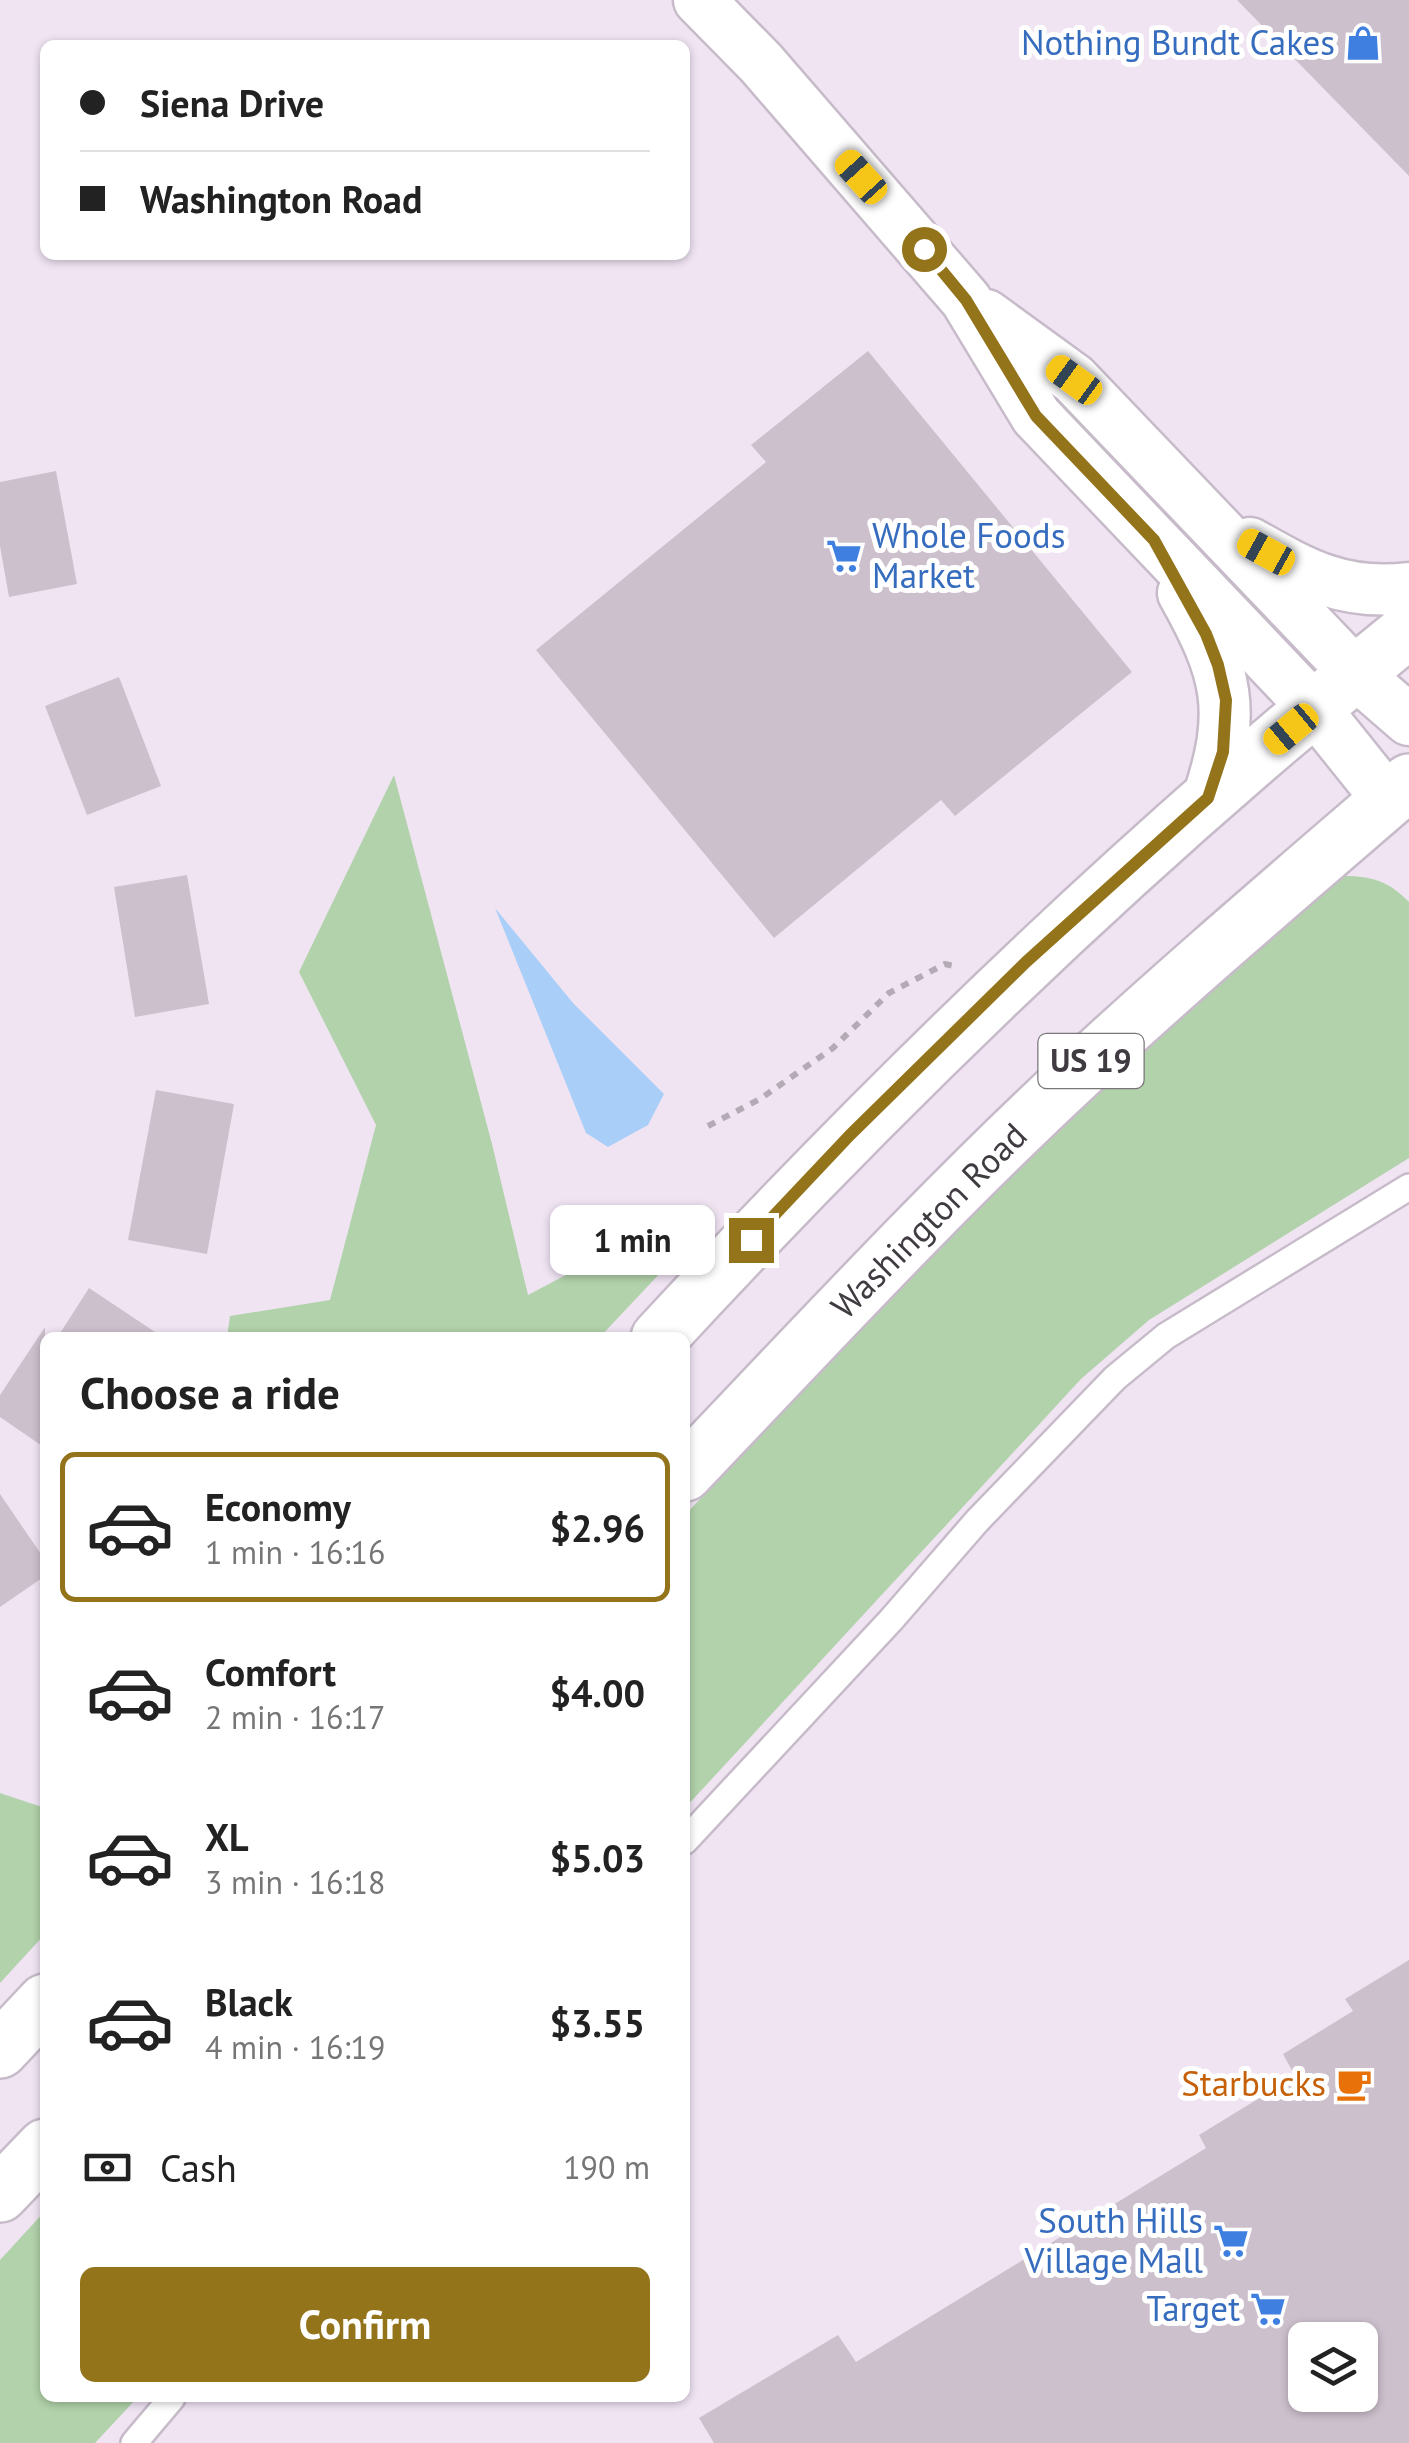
<!DOCTYPE html>
<meta charset="utf-8">
<style>
:root{--surface:#fff;--page:#f2f2f2;--text:#222;--muted:#767676;--line:#e0e0e0;--accent:#93741b}
body{margin:0;font-family:"PT Sans",sans-serif;background:var(--page);color:var(--text);height:100vh;display:flex;flex-direction:column;font-size:38px;white-space:nowrap}
*{box-sizing:border-box;margin:0}
p{font-size:32px;color:var(--muted)}
.icon{flex:none;width:55px;height:55px;fill:none;stroke:currentColor;stroke-width:2;stroke-linecap:round;stroke-linejoin:round}
.map{position:relative;flex:1;overflow:hidden}
.side{position:absolute;left:40px;top:1332px;width:650px;height:1070px;display:flex;flex-direction:column;background:var(--surface);border-radius:15px;box-shadow:0 2px 8px #0004}
.side>*{flex:none}
.top-card{position:absolute;left:40px;top:40px;width:650px;height:220px;border-radius:15px;box-shadow:0 2px 8px #0004;display:grid;align-content:center;height:220px;padding:0 40px;background:var(--surface)}
.fabs{position:absolute;left:1288px;top:2322px;display:grid;gap:20px}
.fabs a{display:grid;place-items:center;width:90px;height:90px;border-radius:15px;background:var(--surface);box-shadow:0 2px 8px #0004;font-size:50px}
.end{position:absolute;width:45px;height:45px;margin:-22px;border:12px solid #93741b;background:#fff;box-shadow:0 0 0 5px #fff}
.from{border-radius:50%}
.bubble{position:absolute;height:70px;border-radius:15px;background:var(--surface);box-shadow:0 2px 8px #0004;font-size:32px;font-weight:600;line-height:70px;text-align:center}
.car{position:absolute;width:30px;height:60px;margin:-30px -15px;border-radius:12px;box-shadow:0 0 8px 2px #0007;background:linear-gradient(#f5c518 24%,#345 0 40%,#f5c518 0 76%,#345 0 86%,#f5c518 0)}
.top-card b{display:flex;align-items:center;gap:35px;height:95px;font-size:38px}
.top-card b+b{border-top:2px solid var(--line)}
.top-card i{width:25px;height:25px;background:var(--text)}
ul{padding:0;list-style:none}
li{display:flex;align-items:center;gap:30px;height:150px;margin:0 20px 15px;padding:0 20px;border:5px solid transparent;border-radius:15px}
li div{flex:1}
li b{display:block;font-size:38px}
li em{font-style:normal;font-weight:600}
li.selected{border-color:var(--accent)}
li>.icon{width:90px;height:90px;stroke-width:1.5}
h2{padding:0 40px;font-size:45px;line-height:120px}
.pay{display:flex;align-items:center;gap:25px;height:110px;padding:0 40px;font-size:38px}
.pay p{margin-inline-start:auto}
.primary-button{display:flex;gap:20px;margin-top:auto;padding:20px 40px}
.primary-button a{flex:1;height:115px;border-radius:15px;background:var(--accent);color:#fff;font-size:40px;font-weight:600;line-height:115px;text-align:center}
.map>svg:first-child{display:block}
.green{fill:#b1d2aa}
.water{fill:#a9cff8}
.building{fill:#cdc0cd;fill-rule:evenodd}
.lines{fill:none;stroke-linecap:round;stroke-linejoin:round}
.service-casing{stroke:#c7bbca;stroke-width:30}
.minor-casing{stroke:#c7bbca;stroke-width:55}
.primary-casing{stroke:#c7bbca;stroke-width:60}
.path{stroke:#b3aab6;stroke-width:6;stroke-dasharray:8 8;stroke-linecap:butt}
.service{stroke:#fff;stroke-width:25}
.minor{stroke:#fff;stroke-width:50}
.primary{stroke:#fff;stroke-width:55}
.route{stroke:#93741b;stroke-width:12}
.labels{text-anchor:middle;stroke-width:10;stroke-linejoin:round;paint-order:stroke}
.shield{fill:#fff;stroke:#79767a;stroke-width:2.5}
.shield-label{font-size:32px;font-weight:bold;fill:#3f3b41}
.shop-label{font-size:35px;fill:#366cbe;stroke:#fff;text-anchor:end}
.street-label{font-size:35px;fill:#3f3b41;stroke:#fff}
.food-label{font-size:35px;fill:#c56008;stroke:#fff;text-anchor:end}
</style>
<div class="map">
<svg width="1409" height="2443" viewBox="0 0 1409 2443">
<rect width="100%" height="100%" fill="#f0e4f3"/>
<g class="green">
<polygon points="394,775 492,1144 528,1295 655,1228 710,1220 600,1337 227,1337 230,1316 330,1300 376,1125 299,972"/>
<path d="M1345 876C1372 876 1390 882 1409 902V1158L1149 1320 1081 1379 685 1808V1515L1003 1179 1170 1017 1320 890Z"/>
<polygon points="0,1793 45,1808 45,1934 0,1983"/>
<polygon points="45,2211 45,2398 137,2398 95,2443 0,2443 0,2260"/>
</g>
<polygon class="water" points="495,908 573,1003 664,1094 648,1125 608,1147 586,1133"/>
<g class="building">
<polygon points="1237,0 1409,0 1409,176"/>
<polygon points="868,351 1132,672 955,816 941,800 774,938 536,650 766,462 751,445"/>
<polygon points="56,471 77,584 9,597 0,546 0,482"/>
<polygon points="119,677 161,786 87,815 45,706"/>
<polygon points="187,875 209,1004 135,1017 114,887"/>
<polygon points="156,1090 234,1104 207,1254 128,1240"/>
<polygon points="89,1288 164,1338 57,1338"/>
<polygon points="45,1327 45,1448 0,1417 0,1395"/>
<polygon points="0,1494 45,1560 45,1576 0,1607"/>
<path d="M1409 1960V2443H714L699 2418 838 2335 856 2362 1206 2148 1199 2135 1295 2076 1283 2054 1353 2011 1345 1999ZM1305 2340H1360V2395H1305Z"/>
</g>
<g class="lines">
<defs>
<g id="service">
<polyline points="685,1841 891,1620 977,1521 1115,1378 1166,1336 1409,1187"/>
<polyline points="134,2443 172,2398"/>
</g>
<g id="minor">
<polyline points="699,0 761,63 966,300 1036,416 1315,709 1388,800"/>
<polyline points="986,315 1074,379 1356,674 1409,720"/>
<path d="M1250 543C1305 574 1343 596 1409 588"/>
<path d="M1183 593C1228 673 1237 711 1208 798"/>
</g>
<g id="primary">
<path d="M659 1338C893 1085 1140 846 1409 630"/>
<path d="M685 1473C814 1338 941 1200 1078 1073 1186 973 1298 878 1409 782"/>
<polyline points="0,2050 45,2002"/>
<polyline points="0,2194 45,2147"/>
</g>
</defs>
<use href="#service" class="service-casing"/>
<use href="#minor" class="minor-casing"/>
<use href="#primary" class="primary-casing"/>
<polyline class="path" points="708,1126 760,1099 833,1048 889,993 945,964 954,966"/>
<use href="#service" class="service"/>
<use href="#minor" class="minor"/>
<use href="#primary" class="primary"/>
</g>
<g class="lines">
<polyline class="route" points="751,1240 850,1135 1026,962 1208,798 1223,752 1226,700 1218,665 1206,634 1154,540 1036,416 966,300 924,249"/>
</g>
<defs>
<symbol id="shop-bare" viewBox="-9 -9 18 18"><path d="M-5-2.5h2.3a2.7 3.5 0 0 1 5.4 0H5L5.5 6h-11ZM-1.5-2.5h3a1.5 2.3 0 0 0-3 0Z" fill="#3f7fe0" stroke="#fff" stroke-width="2.5" paint-order="stroke"/></symbol>
<symbol id="supermarket-bare" viewBox="-9 -9 18 18"><path d="M-6-5.5h2.5l.6 2H6L4.5 2H-2.5L-4.4-4H-6ZM-1.5 3.2a1.3 1.3 0 1 0 .1 0ZM3 3.2a1.3 1.3 0 1 0 .1 0Z" fill="#3f7fe0" stroke="#fff" stroke-width="2.5" paint-order="stroke"/></symbol>
<symbol id="cafe-bare" viewBox="-9 -9 18 18"><path d="M-5.5-4.5H6V0H3Q3 3.5 0 3.5H-2.5Q-5.5 3.5-5.5 0ZM3-3.2v2h1.7v-2ZM-6 4.5H4V6H-6Z" fill="#e8710a" stroke="#fff" stroke-width="2.5" paint-order="stroke"/></symbol>
</defs>
<g fill-rule="evenodd">
<use href="#shop-bare" x="1338" y="18" width="50" height="50"/>
<use href="#supermarket-bare" x="819" y="531" width="50" height="50"/>
<use href="#cafe-bare" x="1329" y="2059" width="50" height="50"/>
<use href="#supermarket-bare" x="1206" y="2216" width="50" height="50"/>
<use href="#supermarket-bare" x="1243" y="2284" width="50" height="50"/>
</g>
<g class="labels">
<rect class="shield" x="1038.5" y="1034" width="105" height="54" rx="8"/>
<g class="shield-label">
<text x="1091" y="1072">US 19</text>
</g>
<g class="shop-label">
<text x="1335" y="55">Nothing Bundt Cakes</text>
<text x="872" y="548" text-anchor="start">Whole Foods<tspan x="872" dy="40">Market</tspan></text>
<text x="1203" y="2233">South Hills<tspan x="1203" dy="40">Village Mall</tspan></text>
<text x="1240" y="2321">Target</text>
</g>
<g class="street-label">
<text transform="translate(929 1221) rotate(-45)" y="12">Washington Road</text>
</g>
<g class="food-label">
<text x="1326" y="2096">Starbucks</text>
</g>
</g>
</svg>
<div class="fabs">
<a><svg class="icon" aria-label="layers" viewBox="0 0 24 24"><path d="M12 4l9 5-9 5-9-5zM3 14l9 5 9-5"/></svg></a>
</div>
<i class="end from" style="left:924px;top:249px"></i>
<i class="end" style="left:751px;top:1240px"></i>
<div class="bubble" style="left:550px;top:1205px;width:165px">1 min</div>
<i class="car" style="left:861px;top:177px;rotate:318deg"></i>
<i class="car" style="left:1074px;top:380px;rotate:306deg"></i>
<i class="car" style="left:1266px;top:552px;rotate:299deg"></i>
<i class="car" style="left:1291px;top:729px;rotate:230deg"></i>
<div class="top-card">
<b><i class="from"></i>Siena Drive</b>
<b><i></i>Washington Road</b>
</div>
<section class="side">
<h2>Choose a ride</h2>
<ul>
<li class="selected"><svg class="icon" aria-label="car" viewBox="0 0 24 24"><path d="M5 17H2v-5l4-1 3-4h7l3 4 3 1v5h-3M9 17h6M6 11h13"/><circle cx="7" cy="17" r="2"/><circle cx="17" cy="17" r="2"/></svg><div><b>Economy</b><p>1 min · 16:16</p></div><em>$2.96</em></li>
<li><svg class="icon" aria-label="car" viewBox="0 0 24 24"><path d="M5 17H2v-5l4-1 3-4h7l3 4 3 1v5h-3M9 17h6M6 11h13"/><circle cx="7" cy="17" r="2"/><circle cx="17" cy="17" r="2"/></svg><div><b>Comfort</b><p>2 min · 16:17</p></div><em>$4.00</em></li>
<li><svg class="icon" aria-label="car" viewBox="0 0 24 24"><path d="M5 17H2v-5l4-1 3-4h7l3 4 3 1v5h-3M9 17h6M6 11h13"/><circle cx="7" cy="17" r="2"/><circle cx="17" cy="17" r="2"/></svg><div><b>XL</b><p>3 min · 16:18</p></div><em>$5.03</em></li>
<li><svg class="icon" aria-label="car" viewBox="0 0 24 24"><path d="M5 17H2v-5l4-1 3-4h7l3 4 3 1v5h-3M9 17h6M6 11h13"/><circle cx="7" cy="17" r="2"/><circle cx="17" cy="17" r="2"/></svg><div><b>Black</b><p>4 min · 16:19</p></div><em>$3.55</em></li>
</ul>
<div class="pay"><svg class="icon" aria-label="cash" viewBox="0 0 24 24"><path d="M3 7h18v10H3z"/><circle cx="12" cy="12" r="2"/></svg>Cash<p>190 m</p></div>
<div class="primary-button"><a>Confirm</a></div>
</section>
</div>
